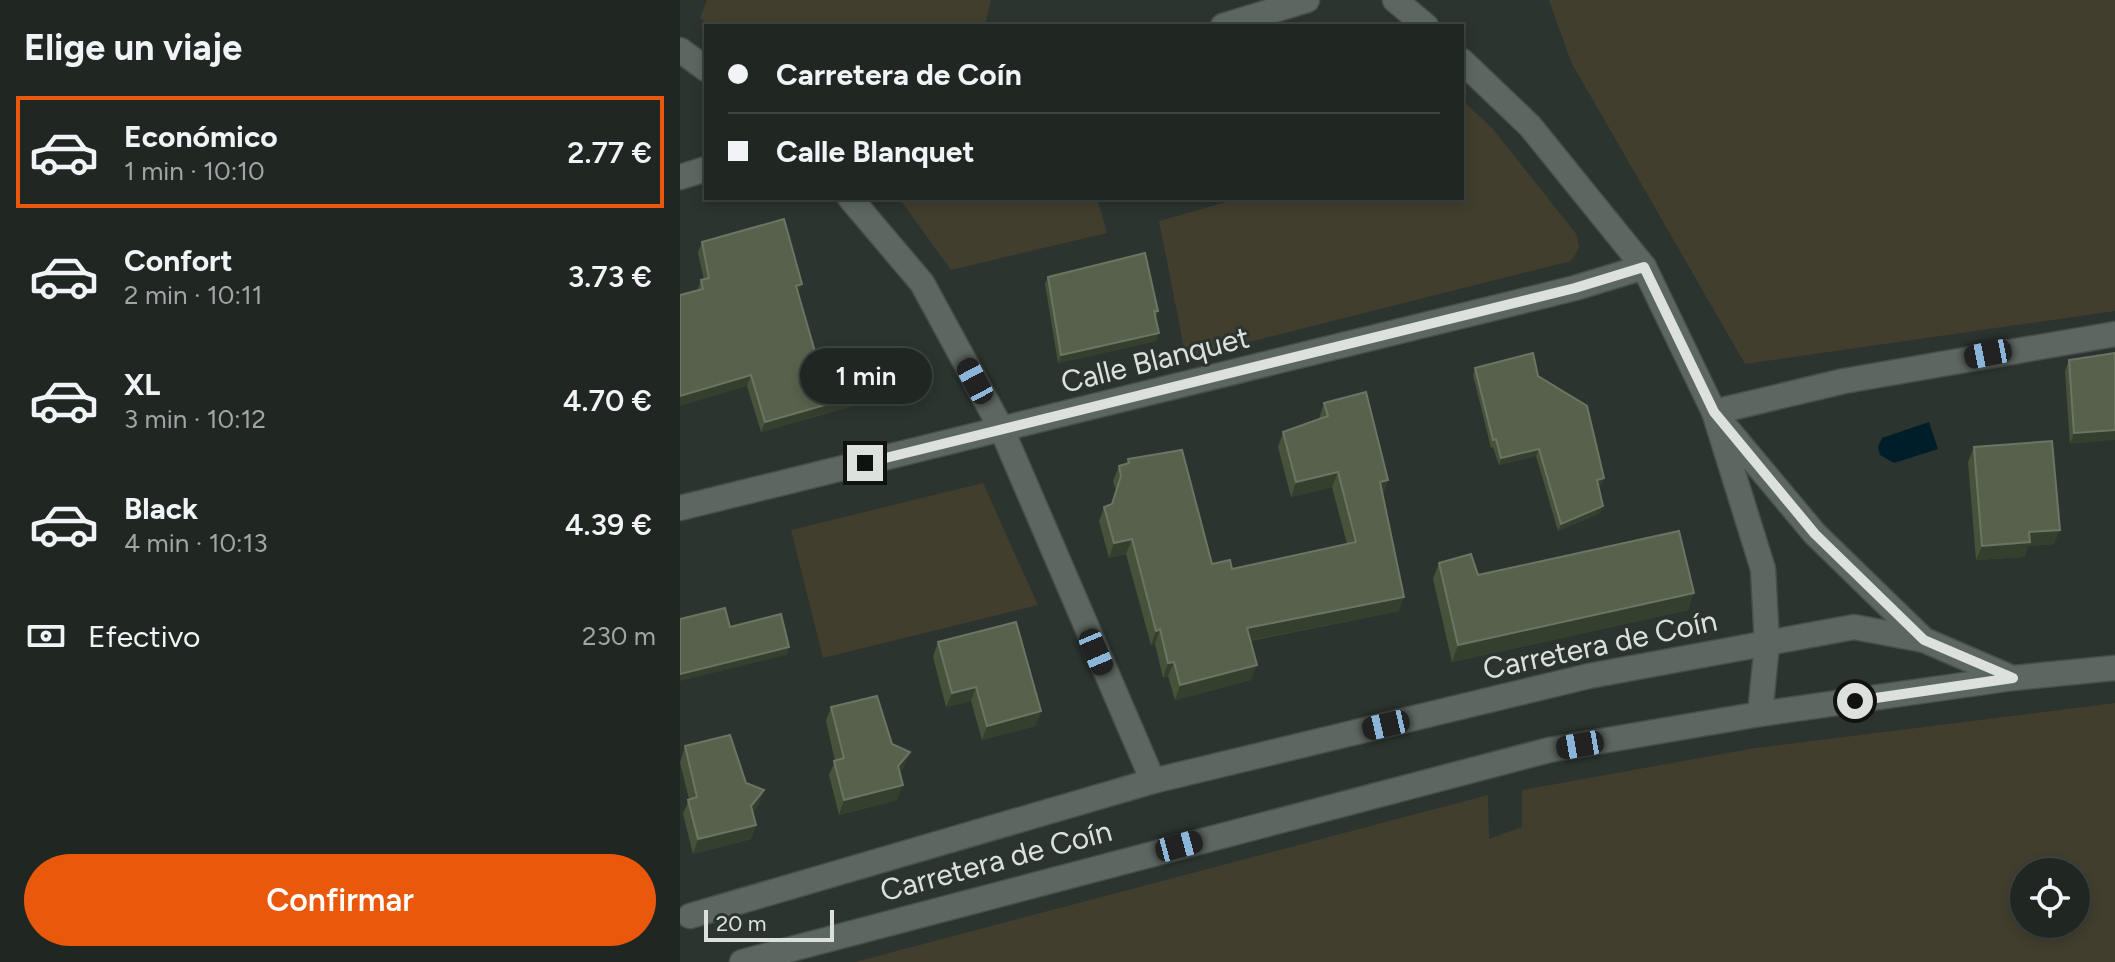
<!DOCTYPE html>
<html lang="es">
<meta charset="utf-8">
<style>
:root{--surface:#202723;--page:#282f2b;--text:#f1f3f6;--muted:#a2a5a6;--line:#3d4441;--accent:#ea580c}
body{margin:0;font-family:Figtree,sans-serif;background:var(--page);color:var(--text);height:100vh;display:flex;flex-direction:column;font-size:30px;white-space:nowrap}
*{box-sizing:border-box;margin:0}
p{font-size:26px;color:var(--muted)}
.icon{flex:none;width:44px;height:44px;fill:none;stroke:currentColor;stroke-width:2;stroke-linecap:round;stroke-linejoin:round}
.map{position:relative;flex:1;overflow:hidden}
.details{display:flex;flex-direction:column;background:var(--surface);width:680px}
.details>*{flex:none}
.guide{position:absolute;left:24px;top:24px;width:760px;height:176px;border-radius:0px;box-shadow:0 4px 12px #0003,0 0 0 2px var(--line);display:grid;align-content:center;height:176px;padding:0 24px;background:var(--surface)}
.fabs{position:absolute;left:1330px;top:858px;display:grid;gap:16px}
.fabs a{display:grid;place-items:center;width:80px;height:80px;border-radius:50%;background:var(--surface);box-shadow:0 4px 12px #0003,0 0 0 2px var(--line);font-size:40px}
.scale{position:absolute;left:24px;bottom:20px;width:130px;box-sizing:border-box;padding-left:8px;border:4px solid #dce1de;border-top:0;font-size:22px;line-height:28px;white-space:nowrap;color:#dce1de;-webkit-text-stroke:6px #2b342f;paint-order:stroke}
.end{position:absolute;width:36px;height:36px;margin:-18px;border:10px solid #dce1de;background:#111;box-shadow:0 0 0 4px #111}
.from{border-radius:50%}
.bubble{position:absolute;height:56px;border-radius:28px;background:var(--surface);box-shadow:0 4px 12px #0003,0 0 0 2px var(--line);font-size:26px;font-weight:600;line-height:56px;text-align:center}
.car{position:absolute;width:24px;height:48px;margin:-24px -12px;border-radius:10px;box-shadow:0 0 6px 2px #0007;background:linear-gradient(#222 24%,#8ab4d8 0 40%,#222 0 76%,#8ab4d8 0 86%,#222 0)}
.guide b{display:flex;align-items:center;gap:28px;height:76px;font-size:30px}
.guide b+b{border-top:2px solid var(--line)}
.guide i{width:20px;height:20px;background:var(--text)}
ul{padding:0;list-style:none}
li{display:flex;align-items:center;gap:24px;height:112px;margin:0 16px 12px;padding:0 8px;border:4px solid transparent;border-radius:0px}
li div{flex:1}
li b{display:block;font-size:30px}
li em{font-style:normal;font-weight:600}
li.active{border-color:var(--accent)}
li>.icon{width:72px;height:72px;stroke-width:1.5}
h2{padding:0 24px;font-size:36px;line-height:96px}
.pay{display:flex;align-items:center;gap:20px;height:88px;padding:0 24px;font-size:30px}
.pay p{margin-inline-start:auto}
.primary-button{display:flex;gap:16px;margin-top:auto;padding:16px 24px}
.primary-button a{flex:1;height:92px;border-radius:48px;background:var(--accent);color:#fff;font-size:32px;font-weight:600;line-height:92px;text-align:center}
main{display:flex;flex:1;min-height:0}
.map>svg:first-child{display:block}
.green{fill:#423e2e;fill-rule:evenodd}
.water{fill:#001e29}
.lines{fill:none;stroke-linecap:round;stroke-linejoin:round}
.minor-casing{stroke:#474f4b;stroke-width:27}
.minor{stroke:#5d6761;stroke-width:24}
.wall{fill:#47523a}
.shaded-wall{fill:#353f2e}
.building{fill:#57614c;stroke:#6c7563;stroke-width:2}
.route{stroke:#dce1de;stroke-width:10}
.labels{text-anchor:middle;stroke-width:6;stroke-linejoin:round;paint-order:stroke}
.street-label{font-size:30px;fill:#dce1de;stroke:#2b342f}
</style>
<main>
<section class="details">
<h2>Elige un viaje</h2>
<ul>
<li class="active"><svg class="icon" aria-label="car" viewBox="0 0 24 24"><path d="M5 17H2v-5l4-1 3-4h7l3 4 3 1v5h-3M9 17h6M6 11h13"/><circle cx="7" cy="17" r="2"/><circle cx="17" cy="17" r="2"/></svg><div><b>Económico</b><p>1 min · 10:10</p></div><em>2.77 €</em></li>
<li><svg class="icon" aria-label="car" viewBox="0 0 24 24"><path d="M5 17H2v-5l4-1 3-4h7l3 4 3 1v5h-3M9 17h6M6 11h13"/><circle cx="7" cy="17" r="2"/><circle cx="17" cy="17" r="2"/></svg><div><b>Confort</b><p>2 min · 10:11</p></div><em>3.73 €</em></li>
<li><svg class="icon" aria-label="car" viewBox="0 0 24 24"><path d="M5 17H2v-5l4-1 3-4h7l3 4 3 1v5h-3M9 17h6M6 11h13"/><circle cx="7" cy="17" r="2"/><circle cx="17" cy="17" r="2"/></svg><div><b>XL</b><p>3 min · 10:12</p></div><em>4.70 €</em></li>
<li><svg class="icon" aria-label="car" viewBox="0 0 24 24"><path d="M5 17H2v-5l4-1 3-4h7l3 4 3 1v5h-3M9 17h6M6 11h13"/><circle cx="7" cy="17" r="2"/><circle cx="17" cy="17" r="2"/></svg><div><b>Black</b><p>4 min · 10:13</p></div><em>4.39 €</em></li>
</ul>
<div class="pay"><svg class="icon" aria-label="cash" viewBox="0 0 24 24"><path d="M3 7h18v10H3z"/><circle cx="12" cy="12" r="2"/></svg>Efectivo<p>230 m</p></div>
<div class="primary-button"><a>Confirmar</a></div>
</section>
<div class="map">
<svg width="1435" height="962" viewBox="0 0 1435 962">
<rect width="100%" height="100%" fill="#2b342f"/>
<g class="green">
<polygon points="27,0 311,0 305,26 32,26 20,18"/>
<polygon points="869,0 1435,0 1435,311 1065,364 891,62"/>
<polygon points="782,100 813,129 897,235 899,248 891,261 506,358 479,221 561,198 782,198"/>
<polygon points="219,198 417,198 427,233 271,270"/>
<polygon points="303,483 358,605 143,658 111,530"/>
<path d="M1435 703V962H175L808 795 809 839 842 827V790L1075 748ZM1344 872H1396V924H1344Z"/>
</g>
<polygon class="water" points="1249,422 1258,449 1214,463 1200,455 1198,447 1202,438"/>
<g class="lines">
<defs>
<g id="minor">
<polyline points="715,0 746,26"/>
<polyline points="543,26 627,0"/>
<polyline points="0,50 26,69"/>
<polyline points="782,61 850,126 964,267 1034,412 1083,569 1087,644 1080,714"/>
<polyline points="0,177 26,169"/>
<polyline points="170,198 242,283 322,430 473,781"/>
<polyline points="1034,412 1164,381 1435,334"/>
<polyline points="1043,424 1135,534 1244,640 1332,678"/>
<polyline points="0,508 895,288 964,267"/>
<polyline points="10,916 473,781 909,676 1174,627 1244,640"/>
<polyline points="62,962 869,750 1080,714 1333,678 1435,668"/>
</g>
</defs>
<use href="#minor" class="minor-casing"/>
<use href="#minor" class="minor"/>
</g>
<g class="wall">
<polygon points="22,242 118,295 140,369 180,395 176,405 81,432 67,386 17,291 21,280 24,280 18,253"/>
<polygon points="368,277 478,311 476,317 476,341 378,363 365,284"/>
<polygon points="1435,353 1390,444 1385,371 1389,360"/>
<polygon points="795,368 858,376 924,478 921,486 919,486 920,513 878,531 856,456 819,465 813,447 811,448 793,375"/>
<polygon points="644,403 703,495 719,611 570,641 571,680 495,700 488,676 483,678 475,644 471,645 446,554 429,558 419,521 424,507 432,505 436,491 433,481 439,466 447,464 448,459 532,564 552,569 667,544 652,487 611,497 598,447 603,432 639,419"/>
<polygon points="1294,447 1374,544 1348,546 1344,557 1296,560 1288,462"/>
<polygon points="759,563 798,575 1008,610 772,662 753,579"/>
<polygon points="258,642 361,711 355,726 302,740 291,701 266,707 253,657"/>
<polygon points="151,707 224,767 219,772 217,800 159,815 149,775 155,761 146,721"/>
<polygon points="5,746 66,783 84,790 78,805 73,812 76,825 71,839 13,854 3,814 9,799 0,763"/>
</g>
<g class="shaded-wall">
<polygon points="122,284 118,295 116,286"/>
<polygon points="479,333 476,341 378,363 381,355"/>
<polygon points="71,375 67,386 0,406 0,396"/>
<polygon points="180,395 176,405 81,432 85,422"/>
<polygon points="1435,430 1435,440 1390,444 1394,433"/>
<polygon points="859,449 856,456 819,465 821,458"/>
<polygon points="658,472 652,487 611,497 616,482"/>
<polygon points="924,478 921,486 914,487 917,480"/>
<polygon points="708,480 703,495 694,497 700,482"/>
<polygon points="923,506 920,513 878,531 881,524"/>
<polygon points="1380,530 1374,544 1348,546 1344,557 1296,560 1302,546 1349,532"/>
<polygon points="452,539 446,554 429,558 434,543"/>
<polygon points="1014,593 1008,610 772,662 778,645"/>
<polygon points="724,597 719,611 562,642 567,628"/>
<polygon points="480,629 475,644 471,645 476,631"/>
<polygon points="109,647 107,655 0,681 0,674"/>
<polygon points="494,662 488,676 483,678 488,663"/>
<polygon points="577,665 571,680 495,700 500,685"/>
<polygon points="296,687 291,701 266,707 272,693"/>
<polygon points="361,711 355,726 302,740 307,726"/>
<polygon points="230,752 224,767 213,781 218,766"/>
<polygon points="223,785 217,800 159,815 164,800"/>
<polygon points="84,790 78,805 66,820 71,806"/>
<polygon points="76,825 71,839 13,854 18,839"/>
</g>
<g class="building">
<polygon points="104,219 122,284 116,286 140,369 170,361 180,395 85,422 71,375 0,396 0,295 23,289 21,280 29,278 22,242"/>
<polygon points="465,253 478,311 474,311 479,333 381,355 368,277"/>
<polygon points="853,353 858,376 907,406 924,478 917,480 923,506 881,524 859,449 821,458 816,439 813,440 795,368"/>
<polygon points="1435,353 1435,430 1394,433 1389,360"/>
<polygon points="686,392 708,480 700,482 724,597 567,628 577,665 500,685 494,662 488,663 480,629 476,631 452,539 434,543 424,507 432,504 441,476 439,466 449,463 448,459 502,450 532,564 550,560 552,569 676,542 658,472 616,482 603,432 648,416 644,403"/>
<polygon points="1372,441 1380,530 1349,532 1350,542 1302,546 1294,447"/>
<polygon points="999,531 1014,593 778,645 759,563 791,554 798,575"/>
<polygon points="45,608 50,627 101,614 109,647 0,674 0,619"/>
<polygon points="336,622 361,711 307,726 296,687 272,693 258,642"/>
<polygon points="197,696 212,744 230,752 218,766 223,785 164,800 154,761 164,758 151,707"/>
<polygon points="50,735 66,783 84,790 71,806 76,825 18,839 8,800 17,797 5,746"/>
</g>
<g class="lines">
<polyline class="route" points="185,463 895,288 964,267 1034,412 1135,534 1244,640 1333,678 1175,701"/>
</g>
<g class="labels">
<g class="street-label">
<text transform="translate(475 360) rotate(-14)" y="10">Calle Blanquet</text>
<text transform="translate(920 645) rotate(-12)" y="10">Carretera de Coín</text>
<text transform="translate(316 861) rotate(-15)" y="10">Carretera de Coín</text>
</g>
</g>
</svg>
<div class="fabs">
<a><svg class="icon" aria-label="locate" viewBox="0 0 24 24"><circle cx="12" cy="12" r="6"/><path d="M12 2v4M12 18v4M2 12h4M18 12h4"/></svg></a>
</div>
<div class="scale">20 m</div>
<i class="end from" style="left:1175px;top:701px"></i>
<i class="end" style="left:185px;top:463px"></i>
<div class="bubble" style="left:120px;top:348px;width:132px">1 min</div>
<i class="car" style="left:1308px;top:354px;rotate:259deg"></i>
<i class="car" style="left:295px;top:381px;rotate:332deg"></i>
<i class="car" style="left:416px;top:652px;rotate:157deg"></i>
<i class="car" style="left:706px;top:725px;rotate:257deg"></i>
<i class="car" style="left:900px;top:745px;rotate:260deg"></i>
<i class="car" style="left:499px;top:846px;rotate:75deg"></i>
<div class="guide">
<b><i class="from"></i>Carretera de Coín</b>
<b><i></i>Calle Blanquet</b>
</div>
</div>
</main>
